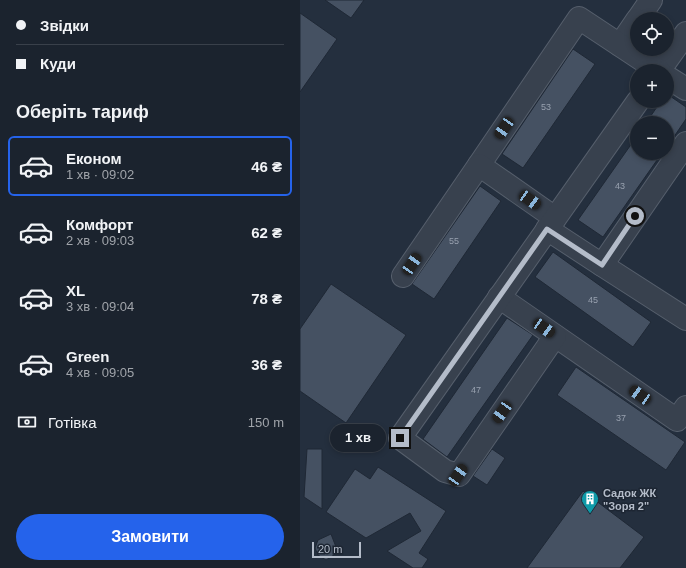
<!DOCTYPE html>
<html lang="uk">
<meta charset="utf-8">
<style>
:root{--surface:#1b232e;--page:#282f3a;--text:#f1f3f6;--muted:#a0a4aa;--line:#39404a;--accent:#2563eb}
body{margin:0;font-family:Helvetica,sans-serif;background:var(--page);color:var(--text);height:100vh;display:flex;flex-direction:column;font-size:15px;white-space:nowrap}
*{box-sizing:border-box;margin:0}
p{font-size:13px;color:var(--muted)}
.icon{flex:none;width:22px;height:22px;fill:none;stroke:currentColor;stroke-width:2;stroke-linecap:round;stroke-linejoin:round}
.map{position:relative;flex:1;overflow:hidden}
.panel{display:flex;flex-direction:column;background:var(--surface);width:300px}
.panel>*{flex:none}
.top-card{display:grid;align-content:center;height:88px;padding:0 16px;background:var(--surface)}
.tools{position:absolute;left:330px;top:12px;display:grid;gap:8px}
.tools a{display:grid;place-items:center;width:44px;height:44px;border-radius:50%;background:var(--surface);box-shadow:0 2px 6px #0003,0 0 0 1px var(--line);font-size:20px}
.scale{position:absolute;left:12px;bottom:10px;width:49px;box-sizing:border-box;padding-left:4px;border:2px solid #b4bcc9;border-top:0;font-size:11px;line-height:14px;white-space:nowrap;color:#b4bcc9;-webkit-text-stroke:3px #1d2633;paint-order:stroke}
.end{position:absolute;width:18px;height:18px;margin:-9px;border:5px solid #b4bcc9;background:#111;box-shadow:0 0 0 2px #111}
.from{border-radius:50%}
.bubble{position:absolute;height:28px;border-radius:14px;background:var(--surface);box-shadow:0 2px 6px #0003,0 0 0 1px var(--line);font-size:13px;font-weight:800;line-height:28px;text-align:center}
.car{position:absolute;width:12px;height:24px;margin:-12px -6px;border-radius:5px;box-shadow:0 0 3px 1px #0007;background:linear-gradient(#222 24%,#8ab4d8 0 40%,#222 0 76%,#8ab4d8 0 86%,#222 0)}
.top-card b{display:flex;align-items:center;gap:14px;height:38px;font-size:15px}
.top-card b+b{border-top:1px solid var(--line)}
.top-card i{width:10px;height:10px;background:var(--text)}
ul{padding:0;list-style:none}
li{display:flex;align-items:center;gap:12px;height:60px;margin:0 8px 6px;padding:0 8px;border:2px solid transparent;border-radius:6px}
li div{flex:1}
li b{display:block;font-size:15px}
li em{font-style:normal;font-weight:800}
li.active{border-color:var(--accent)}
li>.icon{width:36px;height:36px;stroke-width:1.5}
h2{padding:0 16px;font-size:18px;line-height:48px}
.pay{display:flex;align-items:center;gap:10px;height:44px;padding:0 16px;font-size:15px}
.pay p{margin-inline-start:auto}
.cta{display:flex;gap:8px;margin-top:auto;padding:8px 16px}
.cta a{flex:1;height:46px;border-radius:24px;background:var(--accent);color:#fff;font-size:16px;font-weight:800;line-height:46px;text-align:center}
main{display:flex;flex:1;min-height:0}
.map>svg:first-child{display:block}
.building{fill:#455162;stroke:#1f2835}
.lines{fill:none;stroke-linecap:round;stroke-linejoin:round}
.minor-casing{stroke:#565f6c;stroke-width:24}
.minor{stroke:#38414e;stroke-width:22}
.route{stroke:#b4bcc9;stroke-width:5}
.labels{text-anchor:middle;stroke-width:3;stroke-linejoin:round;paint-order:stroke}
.number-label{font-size:9px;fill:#98a1af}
.poi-label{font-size:11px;font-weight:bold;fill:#b4bcc9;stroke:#1d2633;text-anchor:start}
</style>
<main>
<section class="panel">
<div class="top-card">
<b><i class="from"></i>Звідки</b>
<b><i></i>Куди</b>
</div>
<h2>Оберіть тариф</h2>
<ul>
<li class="active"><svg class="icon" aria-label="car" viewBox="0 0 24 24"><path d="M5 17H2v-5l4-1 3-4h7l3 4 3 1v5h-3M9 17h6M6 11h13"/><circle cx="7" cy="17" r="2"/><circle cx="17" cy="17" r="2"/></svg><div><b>Економ</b><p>1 хв · 09:02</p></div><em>46 ₴</em></li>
<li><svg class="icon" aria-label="car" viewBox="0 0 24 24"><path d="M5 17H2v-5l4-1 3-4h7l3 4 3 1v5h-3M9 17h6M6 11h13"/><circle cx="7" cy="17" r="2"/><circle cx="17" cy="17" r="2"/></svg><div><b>Комфорт</b><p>2 хв · 09:03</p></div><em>62 ₴</em></li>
<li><svg class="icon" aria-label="car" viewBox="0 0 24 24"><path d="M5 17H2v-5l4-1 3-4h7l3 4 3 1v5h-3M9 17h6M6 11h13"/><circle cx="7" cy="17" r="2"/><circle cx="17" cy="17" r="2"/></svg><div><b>XL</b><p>3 хв · 09:04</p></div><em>78 ₴</em></li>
<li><svg class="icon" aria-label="car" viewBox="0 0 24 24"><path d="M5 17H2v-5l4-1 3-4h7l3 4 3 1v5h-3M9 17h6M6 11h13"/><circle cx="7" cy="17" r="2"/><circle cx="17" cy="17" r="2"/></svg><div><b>Green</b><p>4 хв · 09:05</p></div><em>36 ₴</em></li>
</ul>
<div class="pay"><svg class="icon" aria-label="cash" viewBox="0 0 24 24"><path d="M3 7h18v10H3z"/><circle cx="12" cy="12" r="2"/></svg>Готівка<p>150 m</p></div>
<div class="cta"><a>Замовити</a></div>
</section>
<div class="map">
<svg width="386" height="568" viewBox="0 0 386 568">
<rect width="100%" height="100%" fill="#242f3e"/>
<g class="building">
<polygon points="25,0 64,0 51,18"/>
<polygon points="0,13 37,39 0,92"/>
<polygon points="273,49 295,64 223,168 202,154"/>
<polygon points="367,94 386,107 386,119 367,147 367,123 346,123 361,101 367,101"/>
<polygon points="337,136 337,153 362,153 303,237 278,220"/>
<polygon points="180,186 201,201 134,299 112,284"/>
<polygon points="253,252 351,322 333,347 235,277"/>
<polygon points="31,284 106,335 46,423 0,391 0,329"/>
<polygon points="207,318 233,335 147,457 123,439"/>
<polygon points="276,367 385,442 366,470 257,395"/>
<polygon points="7,449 22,449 22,509 4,497"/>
<polygon points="192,449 205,458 187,485 173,476"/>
<polygon points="78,467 146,511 119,553 128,559 122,568 113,568 87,551 121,531 110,513 66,538 26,512 55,469 70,479"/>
<polygon points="283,491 344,537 320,568 227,568"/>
<polygon points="31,534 36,547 34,555 26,560 18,555 15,548 18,540"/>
</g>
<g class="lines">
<defs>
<g id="minor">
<polyline points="338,19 351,0"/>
<polyline points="320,45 337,20"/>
<polyline points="359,71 386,33"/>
<polyline points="367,77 386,89"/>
<polyline points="179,165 279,18 359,71"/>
<polyline points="247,229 302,265 386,143"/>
<polyline points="302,265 386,319"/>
<polyline points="103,276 179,165 255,218"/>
<polyline points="199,297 377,420 386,407"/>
<polyline points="255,336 159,475 145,471 100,438 338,101"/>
</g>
</defs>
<use href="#minor" class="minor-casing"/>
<use href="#minor" class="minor"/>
</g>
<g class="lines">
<polyline class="route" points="100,438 247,229 302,265 335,216"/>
</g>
<defs>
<symbol id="building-pin" viewBox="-11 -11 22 30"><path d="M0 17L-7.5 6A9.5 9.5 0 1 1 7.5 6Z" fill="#0f9aa8" stroke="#1d2633"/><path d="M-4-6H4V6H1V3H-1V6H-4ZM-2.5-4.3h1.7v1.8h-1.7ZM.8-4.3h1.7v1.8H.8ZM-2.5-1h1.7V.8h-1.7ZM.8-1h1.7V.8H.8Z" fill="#fff"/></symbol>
</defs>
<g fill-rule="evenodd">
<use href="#building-pin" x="280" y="489" width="20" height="27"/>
</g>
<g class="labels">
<g class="number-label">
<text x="246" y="110">53</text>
<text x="320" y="189">43</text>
<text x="154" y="244">55</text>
<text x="293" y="303">45</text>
<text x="176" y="393">47</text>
<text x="321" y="421">37</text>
</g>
<g class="poi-label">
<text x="303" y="497">Садок ЖК<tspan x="303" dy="13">"Зоря 2"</tspan></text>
</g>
</g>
</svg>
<div class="tools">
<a><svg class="icon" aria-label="locate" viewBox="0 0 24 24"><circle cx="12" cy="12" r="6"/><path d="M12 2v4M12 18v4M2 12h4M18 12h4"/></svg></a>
<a>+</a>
<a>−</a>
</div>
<div class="scale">20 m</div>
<i class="end from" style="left:335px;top:216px"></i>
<i class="end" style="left:100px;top:438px"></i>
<div class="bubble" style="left:30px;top:424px;width:56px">1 хв</div>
<i class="car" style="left:204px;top:128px;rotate:214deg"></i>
<i class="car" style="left:230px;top:200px;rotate:125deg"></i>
<i class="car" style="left:112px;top:264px;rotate:34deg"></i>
<i class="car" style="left:244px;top:328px;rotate:125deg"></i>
<i class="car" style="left:340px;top:395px;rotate:305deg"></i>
<i class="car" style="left:202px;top:412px;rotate:215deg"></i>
<i class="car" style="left:158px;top:475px;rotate:35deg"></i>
</div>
</main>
